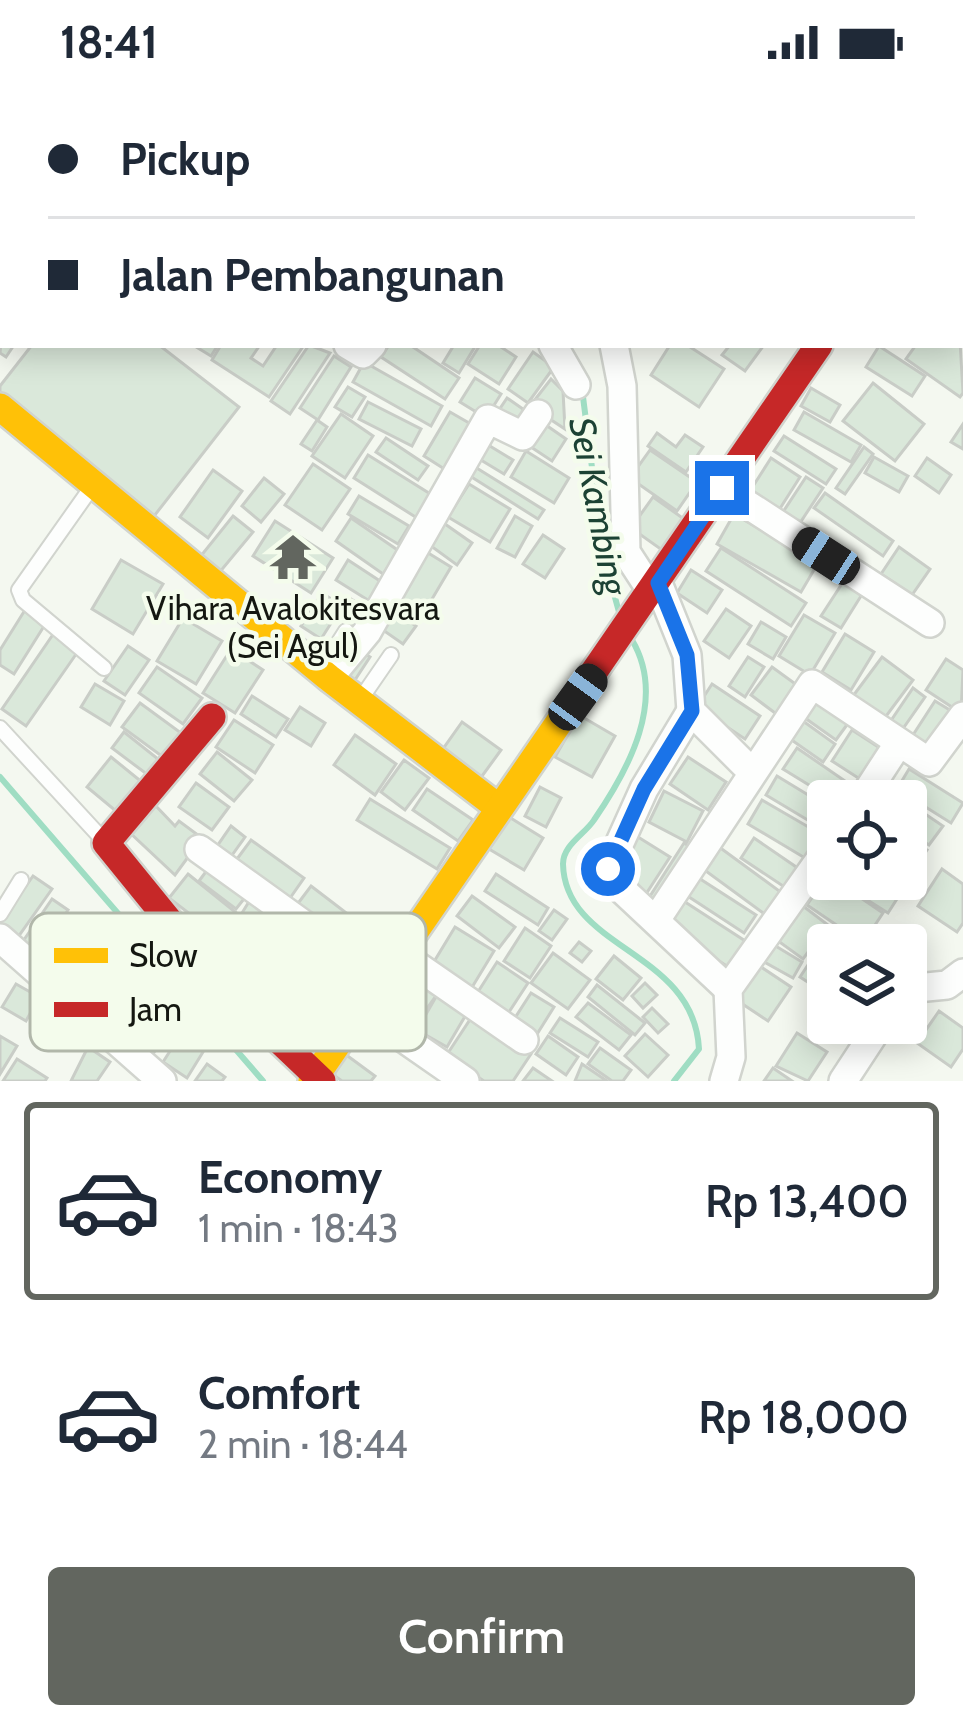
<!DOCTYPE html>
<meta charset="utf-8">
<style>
:root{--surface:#fff;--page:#f2f2f3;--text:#1f2937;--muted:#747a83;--line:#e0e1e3;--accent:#62665f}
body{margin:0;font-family:Cabin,sans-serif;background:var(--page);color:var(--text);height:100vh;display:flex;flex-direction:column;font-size:45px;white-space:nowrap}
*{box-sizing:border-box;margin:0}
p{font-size:39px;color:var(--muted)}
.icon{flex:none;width:66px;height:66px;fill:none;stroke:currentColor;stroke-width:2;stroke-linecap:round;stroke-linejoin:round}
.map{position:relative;height:997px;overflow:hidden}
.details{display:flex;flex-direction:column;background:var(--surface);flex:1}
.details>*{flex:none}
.hud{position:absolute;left:0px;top:0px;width:963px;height:264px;box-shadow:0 6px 30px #0003;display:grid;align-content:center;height:264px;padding:0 48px;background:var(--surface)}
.buttons{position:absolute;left:807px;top:696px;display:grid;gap:24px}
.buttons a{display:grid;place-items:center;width:120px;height:120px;border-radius:12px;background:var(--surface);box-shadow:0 6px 30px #0003;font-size:60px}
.end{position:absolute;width:54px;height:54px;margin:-27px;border:15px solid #1a73e8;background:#fff;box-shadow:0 0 0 6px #fff}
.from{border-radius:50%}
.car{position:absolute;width:36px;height:72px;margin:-36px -18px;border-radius:15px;box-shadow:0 0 9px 3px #0007;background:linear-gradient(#222 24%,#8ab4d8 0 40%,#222 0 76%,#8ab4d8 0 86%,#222 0)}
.hud b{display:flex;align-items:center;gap:42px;height:114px;font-size:45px}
.hud b+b{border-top:3px solid var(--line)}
.hud i{width:30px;height:30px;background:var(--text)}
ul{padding:21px 0 0;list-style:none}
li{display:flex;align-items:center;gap:36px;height:198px;margin:0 24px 18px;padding:0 24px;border:6px solid transparent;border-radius:12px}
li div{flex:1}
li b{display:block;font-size:45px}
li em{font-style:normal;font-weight:600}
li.active{border-color:var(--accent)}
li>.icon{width:108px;height:108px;stroke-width:1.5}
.action{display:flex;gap:24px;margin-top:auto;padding:24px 48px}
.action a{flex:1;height:138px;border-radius:12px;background:var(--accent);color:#fff;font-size:48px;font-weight:600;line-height:138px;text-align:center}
.status{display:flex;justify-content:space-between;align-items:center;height:84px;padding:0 60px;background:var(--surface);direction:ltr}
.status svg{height:33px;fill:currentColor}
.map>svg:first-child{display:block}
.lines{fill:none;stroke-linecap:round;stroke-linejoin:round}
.stream{stroke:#9fddc3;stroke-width:6}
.building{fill:#dae8da;stroke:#c9cdc7;stroke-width:3}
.lane-casing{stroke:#d1d4ce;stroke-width:18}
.street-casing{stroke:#d1d4ce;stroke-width:32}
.slow-casing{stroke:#d1d4ce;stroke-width:32}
.jam-casing{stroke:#d1d4ce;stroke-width:32}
.lane{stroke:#fdfefd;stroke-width:14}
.street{stroke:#fdfefd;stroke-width:27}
.slow{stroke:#ffc107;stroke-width:27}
.jam{stroke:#c62828;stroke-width:27}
.route{stroke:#1a73e8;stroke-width:15}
.labels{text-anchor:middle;stroke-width:9;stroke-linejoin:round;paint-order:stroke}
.poi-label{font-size:33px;fill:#141711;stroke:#f4fcec}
.water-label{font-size:36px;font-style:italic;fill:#1c4234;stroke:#f4fcec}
.key{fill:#f4fcec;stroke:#b1b7aa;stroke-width:3}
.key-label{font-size:33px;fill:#141711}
</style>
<div class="status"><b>18:41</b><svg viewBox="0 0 49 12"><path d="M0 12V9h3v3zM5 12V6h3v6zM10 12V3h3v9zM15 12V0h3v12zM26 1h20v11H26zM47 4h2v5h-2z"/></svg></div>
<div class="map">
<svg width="963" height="997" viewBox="0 0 963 997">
<rect width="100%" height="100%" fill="#f4f8f0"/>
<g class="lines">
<g class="stream">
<polyline points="482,0 483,3"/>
<polyline points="582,305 603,470 619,528"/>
<path d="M632 556C667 615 629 685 594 736 585 750 563 761 563 780 565 866 694 866 699 965L674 997"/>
<polyline points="0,693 263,997"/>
</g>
</g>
<g class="building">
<polygon points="213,0 284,0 288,3 211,3"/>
<polygon points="544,0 624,0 628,3 548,3"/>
<polygon points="748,0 790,0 794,3 746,3"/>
<polygon points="3,236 3,261 14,261 6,273 0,269"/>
<polygon points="960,257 963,309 960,313 906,275 916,261"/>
<polygon points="32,261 159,261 239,323 151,436 0,319 0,302"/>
<polygon points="193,261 218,261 211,272"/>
<polygon points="221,261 260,261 251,274 263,282 277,261 304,261 269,313 212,276"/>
<polygon points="309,261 330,269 290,330 271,317"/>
<polygon points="389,261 410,261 459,294 445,315 381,273"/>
<polygon points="454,261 476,261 459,289 443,279"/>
<polygon points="480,261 498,261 516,273 499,300 468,280"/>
<polygon points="670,261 687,261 724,285 699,323 651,291"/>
<polygon points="730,261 764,261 745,287 722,271"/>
<polygon points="879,262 925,292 912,312 866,283"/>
<polygon points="533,268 554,283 528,319 508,305"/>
<polygon points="334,272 351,283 318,336 300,324"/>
<polygon points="364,278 442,322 431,342 353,298"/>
<polygon points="475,294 501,310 486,334 460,318"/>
<polygon points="551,295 563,307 565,345 530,322"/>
<polygon points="873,299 924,340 895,377 843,337"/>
<polygon points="348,303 365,313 352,333 335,323"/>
<polygon points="811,304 840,321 830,338 801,322"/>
<polygon points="507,314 533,332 520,350 495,332"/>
<polygon points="368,318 421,345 412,362 359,335"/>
<polygon points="450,328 476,343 449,388 424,372"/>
<polygon points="804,328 861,361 851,378 794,346"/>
<polygon points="341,330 373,352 345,394 312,372"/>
<polygon points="317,336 327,343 312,367 301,360"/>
<polygon points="543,339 566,355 552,377 528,361"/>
<polygon points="963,340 963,365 951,358"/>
<polygon points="657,349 676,363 685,351 703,363 686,388 648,362"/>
<polygon points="784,352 836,385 826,400 774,367"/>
<polygon points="386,354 428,382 418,396 376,368"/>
<polygon points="480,356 513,376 504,390 471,370"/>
<polygon points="864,363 873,370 845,410 836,404"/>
<polygon points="650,366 697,398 677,427 630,394"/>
<polygon points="526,367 569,394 554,419 511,393"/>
<polygon points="368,371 432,411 417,434 354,394"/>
<polygon points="874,373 908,392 899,408 865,389"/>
<polygon points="771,374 800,393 779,426 750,407"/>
<polygon points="927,374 951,391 939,409 915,392"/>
<polygon points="467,378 544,426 538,435 462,387"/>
<polygon points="313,380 350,405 322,446 285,421"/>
<polygon points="213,386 242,407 208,454 180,433"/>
<polygon points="806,393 823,404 796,445 779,434"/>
<polygon points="264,394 284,410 261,438 242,422"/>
<polygon points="469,400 510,425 490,458 448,433"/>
<polygon points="825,409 893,457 883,472 814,424"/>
<polygon points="359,412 409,442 398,460 348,430"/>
<polygon points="653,413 684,435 662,466 631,444"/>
<polygon points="734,430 818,479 801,508 717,460"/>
<polygon points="233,432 253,448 219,489 200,473"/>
<polygon points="515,432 532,442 515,473 497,464"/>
<polygon points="435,433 472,459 457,481 420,454"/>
<polygon points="351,434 399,467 383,490 336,457"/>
<polygon points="275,437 333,474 311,509 253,472"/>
<polygon points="543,451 564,465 545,494 523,480"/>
<polygon points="899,463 930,485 912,511 881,490"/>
<polygon points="721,464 806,519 791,542 706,487"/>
<polygon points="425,467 451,483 419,537 393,521"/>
<polygon points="121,476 163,500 133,550 92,525"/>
<polygon points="348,476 383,499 371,518 336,496"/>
<polygon points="691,486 722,506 707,529 677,509"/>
<polygon points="847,492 866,504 841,544 821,532"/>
<polygon points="322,509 342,522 321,555 301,542"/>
<polygon points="351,515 372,528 361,545 340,531"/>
<polygon points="726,525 751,542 729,574 704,557"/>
<polygon points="25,526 46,539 14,590 0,581 0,566"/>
<polygon points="393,526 416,542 403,560 380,544"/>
<polygon points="804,531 835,549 810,591 779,572"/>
<polygon points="183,534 222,557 196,600 157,577"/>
<polygon points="761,538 786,553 773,575 748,560"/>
<polygon points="54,549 79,566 26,642 2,625"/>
<polygon points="845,550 874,568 851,606 822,588"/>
<polygon points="128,562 149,576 125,611 104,597"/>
<polygon points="231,565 263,586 235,629 203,609"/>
<polygon points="359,566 370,573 353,599 341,591"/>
<polygon points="748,573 764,583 745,613 729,602"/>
<polygon points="882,573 913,596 884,635 853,612"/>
<polygon points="946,575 963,586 961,629 926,606"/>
<polygon points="157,583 202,614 183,640 139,609"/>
<polygon points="772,583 801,604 779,632 751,611"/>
<polygon points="95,600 124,617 110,641 81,623"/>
<polygon points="712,600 760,632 745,655 697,623"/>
<polygon points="913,604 925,613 902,646 890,638"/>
<polygon points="252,612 288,635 276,653 241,630"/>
<polygon points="817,616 849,638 836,656 805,634"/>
<polygon points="935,617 958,631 933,669 911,654"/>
<polygon points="140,619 181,649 163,673 122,643"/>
<polygon points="300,623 325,639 311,662 285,646"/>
<polygon points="579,631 615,652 592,693 555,673"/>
<polygon points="796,632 835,660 823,678 783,650"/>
<polygon points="234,636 273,661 255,689 216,663"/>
<polygon points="462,638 501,666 477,699 438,672"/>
<polygon points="852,646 886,668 866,699 832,677"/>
<polygon points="124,648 163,679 152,694 112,664"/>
<polygon points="355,651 396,680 375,711 334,681"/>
<polygon points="797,664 848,699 835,717 783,685"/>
<polygon points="217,668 252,696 234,717 200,690"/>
<polygon points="111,673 148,703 123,733 87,703"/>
<polygon points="688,673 726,698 708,726 670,700"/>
<polygon points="404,676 429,694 405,726 381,708"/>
<polygon points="909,685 963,719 951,739 897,705"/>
<polygon points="777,692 828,723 826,747 766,711"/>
<polygon points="196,699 229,723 212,746 179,723"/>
<polygon points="540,703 561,714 546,743 525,732"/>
<polygon points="427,705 473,736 458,757 413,726"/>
<polygon points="664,707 703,727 687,758 649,738"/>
<polygon points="370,715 450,764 437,785 357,736"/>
<polygon points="762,716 824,752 810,777 748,740"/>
<polygon points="906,717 943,742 929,761 906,746"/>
<polygon points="154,720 175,742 179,737 202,754 175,791 127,746"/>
<polygon points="509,733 543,754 524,786 489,765"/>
<polygon points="231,742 245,753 225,781 211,771"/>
<polygon points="638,753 670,773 646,810 614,790"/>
<polygon points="906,753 927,766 910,792 906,790"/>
<polygon points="754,754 802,787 789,806 741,774"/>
<polygon points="251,756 304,794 288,817 234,779"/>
<polygon points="684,759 695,766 657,827 645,820"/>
<polygon points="715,760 782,809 766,831 699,782"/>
<polygon points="213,778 251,806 236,825 199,797"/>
<polygon points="942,785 963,800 963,839 957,848 918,822"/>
<polygon points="188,790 239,831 221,854 169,814"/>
<polygon points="496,790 548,824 538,841 485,807"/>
<polygon points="694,791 756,831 744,849 683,809"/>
<polygon points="827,791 883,829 863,859 807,821"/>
<polygon points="33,792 52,805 18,853 0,839"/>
<polygon points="834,795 883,795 902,807 888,829"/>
<polygon points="311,802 349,831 331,854 293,826"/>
<polygon points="472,812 515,843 499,864 457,832"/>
<polygon points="52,815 68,826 36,874 19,863"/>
<polygon points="250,816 275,832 267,845 242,829"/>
<polygon points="682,816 753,862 736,888 665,842"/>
<polygon points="799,819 828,841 803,875 774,854"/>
<polygon points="554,826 567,835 552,856 539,847"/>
<polygon points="455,843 494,867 471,905 432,881"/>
<polygon points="525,844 551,862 530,894 504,877"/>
<polygon points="831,846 853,861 828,861 828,911 800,893"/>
<polygon points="579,858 591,867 582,878 570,869"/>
<polygon points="769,858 802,878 793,894 759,875"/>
<polygon points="553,869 590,896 568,925 531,899"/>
<polygon points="614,872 641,894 623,916 596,895"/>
<polygon points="497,878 528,899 507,931 476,911"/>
<polygon points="755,879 791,903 768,937 732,913"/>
<polygon points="406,886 438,909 410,948 378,925"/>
<polygon points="645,899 657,911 643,924 632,912"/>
<polygon points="16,900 39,913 26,937 2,923"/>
<polygon points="597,901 645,939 635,951 588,913"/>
<polygon points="531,909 554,923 534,955 511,940"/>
<polygon points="437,911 467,929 447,963 417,946"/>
<polygon points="588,919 631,951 619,966 576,933"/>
<polygon points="652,924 668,940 658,949 643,933"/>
<polygon points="939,927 963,944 963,965 951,983 917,959"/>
<polygon points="473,931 531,970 513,997 484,997 446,972"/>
<polygon points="156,932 172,944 152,971 136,960"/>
<polygon points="560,934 598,958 588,973 550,949"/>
<polygon points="797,949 827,968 808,997 776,982"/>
<polygon points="645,950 668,971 648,993 625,972"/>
<polygon points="0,952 17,962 0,990"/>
<polygon points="548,952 578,973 566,991 536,970"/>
<polygon points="179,953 203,968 187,994 163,978"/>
<polygon points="88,963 110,978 97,997 71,997"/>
<polygon points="600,964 631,986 623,997 612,997 588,980"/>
<polygon points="345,970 375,992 371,997 342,997 332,990"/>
<polygon points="17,975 47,994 45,997 3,997"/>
<polygon points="207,980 225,993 222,997 195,997"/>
<polygon points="582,980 607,997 575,997"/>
<polygon points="533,984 552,997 523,997"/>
<polygon points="773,984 792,997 764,997"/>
</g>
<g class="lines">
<defs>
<g id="lane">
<polyline points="174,3 176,0"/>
<polyline points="91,404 19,506 23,516 104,584"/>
<polyline points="323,583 346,547"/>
<polyline points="360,616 391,571"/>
<polyline points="0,644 106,759"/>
<polyline points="0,830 21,796"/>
</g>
<g id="street">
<polyline points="360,0 364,3"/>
<polyline points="527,0 528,3"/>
<polyline points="822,1 826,3"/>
<polyline points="960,79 963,81"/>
<polyline points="960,211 963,213"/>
<polyline points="348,261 363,270 372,261"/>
<polyline points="553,261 576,301"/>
<polyline points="614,261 622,302 626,468 652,508"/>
<polyline points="722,404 930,539"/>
<polyline points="658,499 687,571 691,627 751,687"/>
<polyline points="329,594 367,548 488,335 523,352 538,330"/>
<polyline points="691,627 644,705 608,785 616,800 728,905"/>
<polyline points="861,717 898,660"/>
<polyline points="199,765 382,897"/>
<polyline points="656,836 812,600 929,678 963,632"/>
<polyline points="0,854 162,997"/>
<polyline points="400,870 524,956"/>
<polyline points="906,905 947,901 963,889"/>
<polyline points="363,926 465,997"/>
<polyline points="724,997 731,973 728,905 828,764"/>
<polyline points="843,997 881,939"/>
</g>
<g id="slow">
<polyline points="53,3 56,0"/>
<polyline points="100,3 103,0"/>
<polyline points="0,107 3,104"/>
<polyline points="0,323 329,594 499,724"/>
<polyline points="312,997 571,621"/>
</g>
<g id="jam">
<polyline points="960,56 963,52"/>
<polyline points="0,58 3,55"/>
<polyline points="571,621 819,261"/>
<polyline points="212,633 106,759 223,903 322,997"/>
</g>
</defs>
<use href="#lane" class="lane-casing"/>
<use href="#street" class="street-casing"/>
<use href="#slow" class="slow-casing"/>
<use href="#jam" class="jam-casing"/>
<use href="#lane" class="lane"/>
<use href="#street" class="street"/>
<use href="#slow" class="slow"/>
<use href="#jam" class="jam"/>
</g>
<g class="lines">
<polyline class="route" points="608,785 644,705 692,627 687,571 658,499 722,404"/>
</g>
<defs>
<symbol id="temple-bare" viewBox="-9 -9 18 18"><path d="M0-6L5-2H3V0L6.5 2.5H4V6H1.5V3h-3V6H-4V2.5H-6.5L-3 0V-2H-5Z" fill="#62665f" stroke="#f4fcec" stroke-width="2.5" paint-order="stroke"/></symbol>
</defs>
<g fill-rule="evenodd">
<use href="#temple-bare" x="260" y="440" width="66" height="66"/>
</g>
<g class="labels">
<g class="poi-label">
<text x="293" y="536">Vihara Avalokitesvara<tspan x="293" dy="38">(Sei Agul)</tspan></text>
</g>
<g class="water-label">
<text transform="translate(599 422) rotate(79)" y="13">Sei Kambing</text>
</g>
</g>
<rect x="30" y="829" width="396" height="138" rx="18" class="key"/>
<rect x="54" y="864" width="54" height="15" fill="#ffc107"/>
<rect x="54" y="918" width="54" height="15" fill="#c62828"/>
<g class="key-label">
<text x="129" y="883">Slow</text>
<text x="129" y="937">Jam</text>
</g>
</svg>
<div class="buttons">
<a><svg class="icon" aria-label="locate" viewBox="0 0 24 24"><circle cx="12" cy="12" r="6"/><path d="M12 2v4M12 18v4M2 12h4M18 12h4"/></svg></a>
<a><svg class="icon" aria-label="layers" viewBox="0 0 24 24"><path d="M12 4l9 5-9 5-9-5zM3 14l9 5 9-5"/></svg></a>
</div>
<i class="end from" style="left:608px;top:785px"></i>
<i class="end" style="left:722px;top:404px"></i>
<i class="car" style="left:826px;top:472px;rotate:303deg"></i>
<i class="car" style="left:578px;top:613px;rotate:36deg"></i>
<div class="hud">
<b><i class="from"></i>Pickup</b>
<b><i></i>Jalan Pembangunan</b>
</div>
</div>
<section class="details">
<ul>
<li class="active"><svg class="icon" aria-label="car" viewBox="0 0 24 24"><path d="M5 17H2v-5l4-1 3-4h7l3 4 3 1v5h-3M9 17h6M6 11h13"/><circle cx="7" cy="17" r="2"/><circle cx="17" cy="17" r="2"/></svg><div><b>Economy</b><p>1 min · 18:43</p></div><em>Rp 13,400</em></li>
<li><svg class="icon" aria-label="car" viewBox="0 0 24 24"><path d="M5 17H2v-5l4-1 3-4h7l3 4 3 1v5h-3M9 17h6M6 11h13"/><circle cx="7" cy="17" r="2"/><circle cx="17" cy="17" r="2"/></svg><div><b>Comfort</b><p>2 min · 18:44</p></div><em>Rp 18,000</em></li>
</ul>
<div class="action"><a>Confirm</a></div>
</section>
